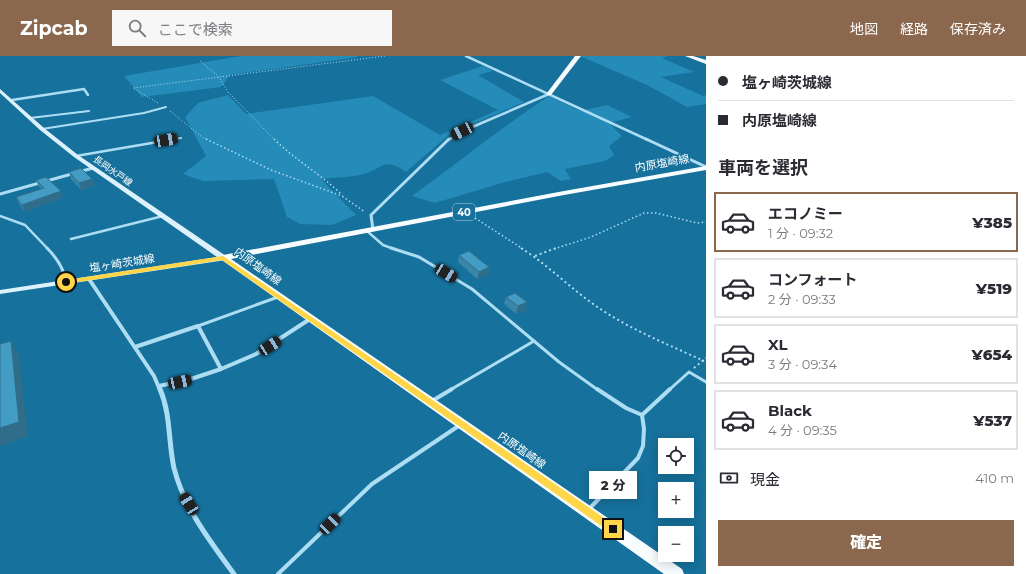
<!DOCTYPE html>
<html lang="ja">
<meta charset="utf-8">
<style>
:root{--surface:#fff;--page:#f7f7f7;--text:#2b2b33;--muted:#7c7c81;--line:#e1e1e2;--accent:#8a674d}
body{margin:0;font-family:Montserrat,"Noto Sans JP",sans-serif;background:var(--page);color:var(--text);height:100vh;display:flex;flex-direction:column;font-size:15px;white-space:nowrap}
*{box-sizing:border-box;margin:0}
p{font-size:13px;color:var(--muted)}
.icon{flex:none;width:22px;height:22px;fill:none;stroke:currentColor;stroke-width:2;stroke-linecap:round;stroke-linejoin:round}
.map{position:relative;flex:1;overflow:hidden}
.sheet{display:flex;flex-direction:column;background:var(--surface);width:320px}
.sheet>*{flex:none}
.top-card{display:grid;align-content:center;height:88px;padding:0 12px;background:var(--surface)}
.controls{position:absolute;left:658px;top:382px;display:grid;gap:8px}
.controls a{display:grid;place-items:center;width:36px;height:36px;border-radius:0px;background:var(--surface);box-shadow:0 2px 10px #0003;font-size:20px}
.end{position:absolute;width:18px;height:18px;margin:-9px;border:5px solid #ffd54a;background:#111;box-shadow:0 0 0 2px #111}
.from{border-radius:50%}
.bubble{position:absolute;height:28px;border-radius:0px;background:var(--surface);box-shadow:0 2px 10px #0003;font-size:13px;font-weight:800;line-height:28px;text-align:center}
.car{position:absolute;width:12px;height:24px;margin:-12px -6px;border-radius:5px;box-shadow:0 0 3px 1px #0007;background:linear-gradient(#222 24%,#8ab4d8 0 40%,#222 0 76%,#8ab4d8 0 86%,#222 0)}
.top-card b{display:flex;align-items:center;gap:14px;height:38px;font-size:15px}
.top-card b+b{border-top:1px solid var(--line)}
.top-card i{width:10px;height:10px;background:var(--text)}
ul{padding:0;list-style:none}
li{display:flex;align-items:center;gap:12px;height:60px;margin:0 8px 6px;padding:0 4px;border:2px solid var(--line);border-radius:0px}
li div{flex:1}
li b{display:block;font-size:15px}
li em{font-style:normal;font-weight:800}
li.on{border-color:var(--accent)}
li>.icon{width:36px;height:36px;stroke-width:1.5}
h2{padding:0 12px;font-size:18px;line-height:48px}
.pay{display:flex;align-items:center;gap:10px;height:44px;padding:0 12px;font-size:15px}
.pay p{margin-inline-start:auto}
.cta{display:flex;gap:8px;margin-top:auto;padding:8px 12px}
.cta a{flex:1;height:46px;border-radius:0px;background:var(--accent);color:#fff;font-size:16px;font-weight:800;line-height:46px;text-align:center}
header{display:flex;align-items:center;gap:24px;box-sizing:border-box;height:56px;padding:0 20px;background:var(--accent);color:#fff}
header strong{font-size:19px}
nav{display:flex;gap:22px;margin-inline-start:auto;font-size:14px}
.search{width:280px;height:36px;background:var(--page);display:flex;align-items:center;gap:10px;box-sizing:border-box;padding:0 14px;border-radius:0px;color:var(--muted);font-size:15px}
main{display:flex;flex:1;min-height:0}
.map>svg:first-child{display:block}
.green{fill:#258bb8}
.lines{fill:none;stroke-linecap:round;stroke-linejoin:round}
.path-far2{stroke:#acddf3;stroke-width:1;stroke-dasharray:1 2;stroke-linecap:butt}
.path-far1{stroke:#acddf3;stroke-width:1.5;stroke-dasharray:1.5 2.5;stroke-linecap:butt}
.path{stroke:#acddf3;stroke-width:2;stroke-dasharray:2 3;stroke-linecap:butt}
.lane-far3{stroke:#acddf3;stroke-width:2}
.lane-far2{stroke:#acddf3;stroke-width:2.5}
.lane-far1{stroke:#acddf3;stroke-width:3}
.lane{stroke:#acddf3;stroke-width:4}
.street-far3{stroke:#acddf3;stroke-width:2.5}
.street-far2{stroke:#acddf3;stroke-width:3}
.street-far1{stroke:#acddf3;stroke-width:4}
.street{stroke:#acddf3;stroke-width:5}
.secondary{fill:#dbf2fc;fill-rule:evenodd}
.primary{fill:#f7fcff;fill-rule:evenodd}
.wall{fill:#3a86a9}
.shaded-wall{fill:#2f6d89}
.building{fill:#439cc4;stroke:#2f6d89}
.route{fill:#ffd54a}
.labels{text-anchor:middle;stroke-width:3;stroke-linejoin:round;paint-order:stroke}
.far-street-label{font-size:9px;fill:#fff;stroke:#16719c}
.shield{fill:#16719c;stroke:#b9d4e1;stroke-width:1}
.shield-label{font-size:10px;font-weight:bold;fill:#fff}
.street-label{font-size:11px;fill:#fff;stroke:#16719c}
</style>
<header>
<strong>Zipcab</strong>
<div class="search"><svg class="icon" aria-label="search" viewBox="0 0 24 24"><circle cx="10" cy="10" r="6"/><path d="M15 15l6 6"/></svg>ここで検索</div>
<nav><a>地図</a><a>経路</a><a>保存済み</a></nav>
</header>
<main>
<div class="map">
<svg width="706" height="518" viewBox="0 0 706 518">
<rect width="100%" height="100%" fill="#16719c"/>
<g class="green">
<polygon points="241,0 357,0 358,1 230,19 221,31 142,41 124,20"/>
<polygon points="580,0 668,0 662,2 694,16 661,21 703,40 706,39 706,48 687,51 647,29"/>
<path d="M483 10 493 15 478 19 524 46 450 78 406 116C383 100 384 113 363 118 350 122 334 121 321 123L356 159 332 169 300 168 287 161 274 123 203 125 183 118 206 100 185 61 198 47 228 39 246 58 373 40 440 79 498 54 440 24Z"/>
<path d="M549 40 580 55 607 49 632 61 609 67 622 80 609 90 614 99 605 105 565 113 571 123 561 125 547 116 502 127 435 147 412 140C458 107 502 71 549 40Z"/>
</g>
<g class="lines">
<g class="path-far2">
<polyline points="200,5 218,20 228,36 275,84"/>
<polyline points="158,47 133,32 385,0"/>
<polyline points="170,55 202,81 208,84"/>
</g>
<g class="path-far1">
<polyline points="206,83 271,114 342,140 365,156"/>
<path d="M274 83C295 104 321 118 342 139"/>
<polyline points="475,162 523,193"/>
<polyline points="554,193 591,181 644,157 656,157 697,167 706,166"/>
</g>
<g class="path">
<path d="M521 192C548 209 570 232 596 250 629 273 667 288 704 305"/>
<polyline points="535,200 556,192"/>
<polyline points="694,312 706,302"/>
</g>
<g class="lane-far3">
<polyline points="30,62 89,55"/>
<polyline points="42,73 144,57 166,51"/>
<polyline points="169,84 181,82"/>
</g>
<g class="lane-far2">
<polyline points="76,100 175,83"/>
<polyline points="0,160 25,169 48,193"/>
<polyline points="367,175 383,189 394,193"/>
<polyline points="71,183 163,160"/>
</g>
<g class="lane-far1">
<path d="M47 192C56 201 64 213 66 226"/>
<polyline points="391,192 419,201 472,233 559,306 598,334"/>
<polyline points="198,270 278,241"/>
<polyline points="450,334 534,285"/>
<polyline points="669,334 689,316 706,326"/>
</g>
<g class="lane">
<polyline points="597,333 626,352 642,359"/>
<polyline points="432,345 452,333"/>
<polyline points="590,452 638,402 643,390 644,373 642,359 670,333"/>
<polyline points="278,518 372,428 460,369"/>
</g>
<g class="street-far3">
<polyline points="466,0 648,84"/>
<polyline points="12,44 84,33 88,39"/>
<polyline points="448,84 470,72 549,38"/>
</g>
<g class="street-far2">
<polyline points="646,83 706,111"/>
<polyline points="0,138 93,112"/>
<polyline points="373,174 371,159 449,83"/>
</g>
<g class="street-far1">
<polyline points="89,223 154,320 160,334"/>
<polyline points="135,291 198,270 221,313 256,298 310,263"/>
<polyline points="159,330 191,323 221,313"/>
</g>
<path class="street" d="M160 333C171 359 168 385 174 412 184 452 210 485 234 518"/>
<polygon class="secondary" points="0,33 44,72 78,99 226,200 227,202 226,204 0,238 0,234 217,201 74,101 40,74 0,37"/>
<g class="primary">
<polygon points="575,0 581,0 551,39 547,39 547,37"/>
<polygon points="685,0 693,0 706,4 706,8"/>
<polygon points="706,110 706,114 564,139 231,203 682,513 684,518 664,518 219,202 223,199 564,135"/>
</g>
</g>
<g class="wall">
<polygon points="69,116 92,123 94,130 81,134 71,123"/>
<polygon points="36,124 63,141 25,156 19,148 16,141 41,133 39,131"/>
<polygon points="459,199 489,211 488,219 477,223 458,206"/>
<polygon points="506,241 527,246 525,254 516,258 504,248"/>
</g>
<g class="shaded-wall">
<polygon points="92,123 94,130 81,134 79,127"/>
<polygon points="61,135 63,141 25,156 22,149"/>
<polygon points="489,211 488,219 477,223 479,216"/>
<polygon points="527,246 525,254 516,258 518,250"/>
<polygon points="11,285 19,299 28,380 0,390 0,372"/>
</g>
<g class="building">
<polygon points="81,112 92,123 79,127 69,116"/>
<polygon points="46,121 61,135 22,149 16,141 44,132 36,124"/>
<polygon points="469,195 489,211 479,216 459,199"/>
<polygon points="515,237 527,246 518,250 506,241"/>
<polygon points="11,285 19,366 0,372 0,288"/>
</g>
<polygon class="route" points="223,200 616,470 618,473 616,476 613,477 610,476 222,204 66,228 63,226 66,224"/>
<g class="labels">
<g class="far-street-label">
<text transform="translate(113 115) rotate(35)" y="3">長岡水戸線</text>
</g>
<rect class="shield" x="453" y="148" width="22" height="16" rx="3"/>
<g class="shield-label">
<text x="464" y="160">40</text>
</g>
<g class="street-label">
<text transform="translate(662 107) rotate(-10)" y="4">内原塩崎線</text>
<text transform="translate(122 207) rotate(-9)" y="4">塩ヶ崎茨城線</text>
<text transform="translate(258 210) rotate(36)" y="4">内原塩崎線</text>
<text transform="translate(522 394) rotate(35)" y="4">内原塩崎線</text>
</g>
</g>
</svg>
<div class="controls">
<a><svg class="icon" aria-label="locate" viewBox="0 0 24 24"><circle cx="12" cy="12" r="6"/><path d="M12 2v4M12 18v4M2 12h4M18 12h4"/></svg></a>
<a>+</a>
<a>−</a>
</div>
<i class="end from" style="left:66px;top:226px"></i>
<i class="end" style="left:613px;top:473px"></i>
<div class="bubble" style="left:589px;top:415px;width:48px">2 分</div>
<i class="car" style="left:462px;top:75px;rotate:244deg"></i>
<i class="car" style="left:166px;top:84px;rotate:80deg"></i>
<i class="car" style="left:446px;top:217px;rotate:121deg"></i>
<i class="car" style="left:270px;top:290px;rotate:57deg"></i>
<i class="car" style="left:180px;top:326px;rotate:78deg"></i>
<i class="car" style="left:189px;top:448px;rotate:328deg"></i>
<i class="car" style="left:330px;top:468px;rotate:46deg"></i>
</div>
<section class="sheet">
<div class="top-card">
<b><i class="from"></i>塩ヶ崎茨城線</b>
<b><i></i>内原塩崎線</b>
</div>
<h2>車両を選択</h2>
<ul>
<li class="on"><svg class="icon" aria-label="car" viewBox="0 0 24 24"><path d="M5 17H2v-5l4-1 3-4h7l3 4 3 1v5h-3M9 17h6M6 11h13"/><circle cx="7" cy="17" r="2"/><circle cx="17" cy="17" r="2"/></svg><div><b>エコノミー</b><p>1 分 · 09:32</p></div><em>¥385</em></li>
<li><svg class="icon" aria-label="car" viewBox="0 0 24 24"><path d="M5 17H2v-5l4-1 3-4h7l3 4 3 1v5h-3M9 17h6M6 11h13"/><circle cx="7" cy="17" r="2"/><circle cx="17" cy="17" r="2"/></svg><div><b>コンフォート</b><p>2 分 · 09:33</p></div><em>¥519</em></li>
<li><svg class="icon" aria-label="car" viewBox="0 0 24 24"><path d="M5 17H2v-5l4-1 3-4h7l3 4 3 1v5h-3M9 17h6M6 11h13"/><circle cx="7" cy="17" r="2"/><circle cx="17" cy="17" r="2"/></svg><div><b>XL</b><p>3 分 · 09:34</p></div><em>¥654</em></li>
<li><svg class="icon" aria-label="car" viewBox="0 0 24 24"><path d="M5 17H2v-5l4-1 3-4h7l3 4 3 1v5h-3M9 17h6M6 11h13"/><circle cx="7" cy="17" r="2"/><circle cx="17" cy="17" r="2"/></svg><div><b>Black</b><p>4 分 · 09:35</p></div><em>¥537</em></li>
</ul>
<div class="pay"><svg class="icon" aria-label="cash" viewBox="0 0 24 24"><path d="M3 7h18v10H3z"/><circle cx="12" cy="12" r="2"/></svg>現金<p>410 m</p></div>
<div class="cta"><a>確定</a></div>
</section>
</main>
